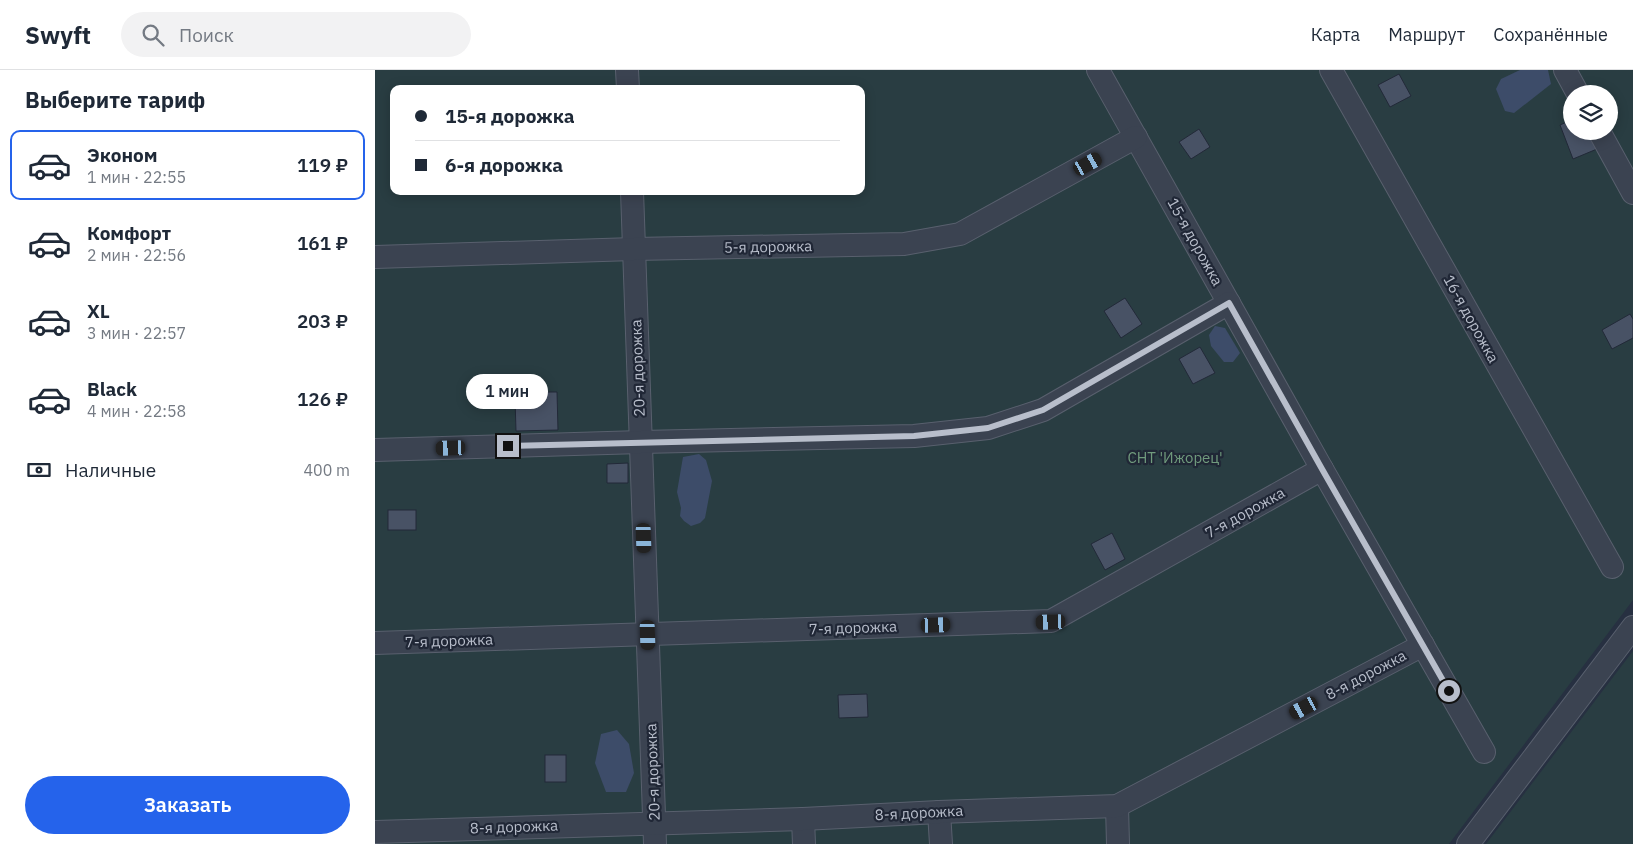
<!DOCTYPE html>
<html lang="ru">
<meta charset="utf-8">
<style>
:root{--surface:#fff;--page:#f2f2f3;--text:#1f2937;--muted:#747a83;--line:#e0e1e3;--accent:#2563eb}
body{margin:0;font-family:"IBM Plex Sans",sans-serif;background:var(--page);color:var(--text);height:100vh;display:flex;flex-direction:column;font-size:19px;white-space:nowrap}
*{box-sizing:border-box;margin:0}
p{font-size:16px;color:var(--muted)}
.icon{flex:none;width:28px;height:28px;fill:none;stroke:currentColor;stroke-width:2;stroke-linecap:round;stroke-linejoin:round}
.map{position:relative;flex:1;overflow:hidden}
.sheet{display:flex;flex-direction:column;background:var(--surface);width:375px}
.sheet>*{flex:none}
.hud{position:absolute;left:15px;top:15px;width:475px;height:110px;border-radius:10px;box-shadow:0 2px 12px #0003;display:grid;align-content:center;height:110px;padding:0 25px;background:var(--surface)}
.controls{position:absolute;left:1188px;top:15px;display:grid;gap:10px}
.controls a{display:grid;place-items:center;width:55px;height:55px;border-radius:50%;background:var(--surface);box-shadow:0 2px 12px #0003;font-size:25px}
.end{position:absolute;width:22px;height:22px;margin:-11px;border:6px solid #b8becb;background:#111;box-shadow:0 0 0 2px #111}
.from{border-radius:50%}
.bubble{position:absolute;height:35px;border-radius:18px;background:var(--surface);box-shadow:0 2px 12px #0003;font-size:16px;font-weight:600;line-height:35px;text-align:center}
.car{position:absolute;width:15px;height:30px;margin:-15px -8px;border-radius:6px;box-shadow:0 0 4px 1px #0007;background:linear-gradient(#222 24%,#8ab4d8 0 40%,#222 0 76%,#8ab4d8 0 86%,#222 0)}
.hud b{display:flex;align-items:center;gap:18px;height:48px;font-size:19px}
.hud b+b{border-top:1px solid var(--line)}
.hud i{width:12px;height:12px;background:var(--text)}
ul{padding:0;list-style:none}
li{display:flex;align-items:center;gap:15px;height:70px;margin:0 10px 8px;padding:0 15px;border:2px solid transparent;border-radius:10px}
li div{flex:1}
li b{display:block;font-size:19px}
li em{font-style:normal;font-weight:600}
li.selected{border-color:var(--accent)}
li>.icon{width:45px;height:45px;stroke-width:1.5}
h2{padding:0 25px;font-size:22px;line-height:60px}
.pay{display:flex;align-items:center;gap:12px;height:55px;padding:0 25px;font-size:19px}
.pay p{margin-inline-start:auto}
.primary-button{display:flex;gap:10px;margin-top:auto;padding:10px 25px}
.primary-button a{flex:1;height:58px;border-radius:30px;background:var(--accent);color:#fff;font-size:20px;font-weight:600;line-height:58px;text-align:center}
header{display:flex;align-items:center;gap:30px;box-sizing:border-box;height:70px;padding:0 25px;background:var(--surface);border-bottom:1px solid var(--line)}
header strong{font-size:24px}
nav{display:flex;gap:28px;margin-inline-start:auto;font-size:18px}
.search{width:350px;height:45px;background:var(--page);display:flex;align-items:center;gap:12px;box-sizing:border-box;padding:0 18px;border-radius:28px;color:var(--muted);font-size:19px}
main{display:flex;flex:1;min-height:0}
.map>svg:first-child{display:block}
.green{fill:#293d42;fill-rule:evenodd}
.water{fill:#3d4c69}
.building{fill:#485265;stroke:#222938}
.lines{fill:none;stroke-linecap:round;stroke-linejoin:round}
.minor-casing{stroke:#59606e;stroke-width:24}
.minor{stroke:#3b4351;stroke-width:22}
.route{stroke:#b8becb;stroke-width:6}
.labels{text-anchor:middle;stroke-width:4.5;stroke-linejoin:round;paint-order:stroke}
.street-label{font-size:15px;fill:#b8becb;stroke:#202736}
.park-label{font-size:15px;fill:#709b7d;stroke:#202736}
</style>
<header>
<strong>Swyft</strong>
<div class="search"><svg class="icon" aria-label="search" viewBox="0 0 24 24"><circle cx="10" cy="10" r="6"/><path d="M15 15l6 6"/></svg>Поиск</div>
<nav><a>Карта</a><a>Маршрут</a><a>Сохранённые</a></nav>
</header>
<main>
<section class="sheet">
<h2>Выберите тариф</h2>
<ul>
<li class="selected"><svg class="icon" aria-label="car" viewBox="0 0 24 24"><path d="M5 17H2v-5l4-1 3-4h7l3 4 3 1v5h-3M9 17h6M6 11h13"/><circle cx="7" cy="17" r="2"/><circle cx="17" cy="17" r="2"/></svg><div><b>Эконом</b><p>1 мин · 22:55</p></div><em>119 ₽</em></li>
<li><svg class="icon" aria-label="car" viewBox="0 0 24 24"><path d="M5 17H2v-5l4-1 3-4h7l3 4 3 1v5h-3M9 17h6M6 11h13"/><circle cx="7" cy="17" r="2"/><circle cx="17" cy="17" r="2"/></svg><div><b>Комфорт</b><p>2 мин · 22:56</p></div><em>161 ₽</em></li>
<li><svg class="icon" aria-label="car" viewBox="0 0 24 24"><path d="M5 17H2v-5l4-1 3-4h7l3 4 3 1v5h-3M9 17h6M6 11h13"/><circle cx="7" cy="17" r="2"/><circle cx="17" cy="17" r="2"/></svg><div><b>XL</b><p>3 мин · 22:57</p></div><em>203 ₽</em></li>
<li><svg class="icon" aria-label="car" viewBox="0 0 24 24"><path d="M5 17H2v-5l4-1 3-4h7l3 4 3 1v5h-3M9 17h6M6 11h13"/><circle cx="7" cy="17" r="2"/><circle cx="17" cy="17" r="2"/></svg><div><b>Black</b><p>4 мин · 22:58</p></div><em>126 ₽</em></li>
</ul>
<div class="pay"><svg class="icon" aria-label="cash" viewBox="0 0 24 24"><path d="M3 7h18v10H3z"/><circle cx="12" cy="12" r="2"/></svg>Наличные<p>400 m</p></div>
<div class="primary-button"><a>Заказать</a></div>
</section>
<div class="map">
<svg width="1258" height="774" viewBox="0 0 1258 774">
<rect width="100%" height="100%" fill="#273041"/>
<g class="green">
<path d="M0 0H1258V530L1074 774H0ZM19 19H486V121H19ZM1196 24H1234V61H1196Z"/>
<polygon points="1258,581 1258,774 1111,774"/>
</g>
<g class="water">
<polygon points="1145,0 1173,0 1176,14 1139,43 1130,41 1121,19 1126,9"/>
<polygon points="840,256 850,258 865,283 858,292 849,292 836,276 834,265"/>
<polygon points="324,384 331,390 337,411 330,448 325,453 316,456 309,451 305,446 306,438 302,422 308,387"/>
<polygon points="242,660 254,674 259,703 251,722 231,722 220,693 226,664"/>
</g>
<g class="building">
<polygon points="1024,4 1036,26 1015,37 1003,15"/>
<polygon points="1196,50 1196,61 1215,61 1222,79 1198,89 1185,55"/>
<polygon points="824,59 835,77 816,89 804,72"/>
<polygon points="750,228 767,254 746,268 729,241"/>
<polygon points="1255,244 1258,249 1258,268 1237,279 1227,260"/>
<polygon points="825,277 840,303 818,314 804,289"/>
<polygon points="161,322 182,322 183,360 141,361 140,329 161,328"/>
<polygon points="253,393 253,413 232,413 232,394"/>
<rect x="13" y="440" width="28" height="20"/>
<polygon points="737,463 750,489 730,500 716,474"/>
<polygon points="492,624 493,647 464,648 463,625"/>
<rect x="170" y="685" width="21" height="27"/>
</g>
<g class="lines">
<defs>
<g id="minor">
<polyline points="252,0 253,19"/>
<polyline points="723,0 947,399 1109,682"/>
<polyline points="956,0 1237,497"/>
<polyline points="1190,0 1203,24"/>
<polyline points="1224,61 1258,123"/>
<polyline points="257,121 280,774"/>
<polyline points="0,187 259,179 529,174 585,164 761,67"/>
<polyline points="0,380 266,372 539,366 613,358 668,340 854,233"/>
<polyline points="0,573 676,551 947,399"/>
<polyline points="742,736 743,774"/>
<polyline points="564,742 566,774"/>
<polyline points="428,749 429,774"/>
<polyline points="0,762 428,749 564,742 742,736 1048,575"/>
<polyline points="1093,774 1258,557"/>
</g>
</defs>
<use href="#minor" class="minor-casing"/>
<use href="#minor" class="minor"/>
</g>
<g class="lines">
<polyline class="route" points="133,376 539,366 613,358 668,340 854,233 947,399 1074,621"/>
</g>
<g class="labels">
<g class="street-label">
<text transform="translate(820 172) rotate(61)" y="5">15-я дорожка</text>
<text transform="translate(393 177) rotate(-1)" y="5">5-я дорожка</text>
<text transform="translate(1096 249) rotate(61)" y="5">16-я дорожка</text>
<text transform="translate(263 298) rotate(-92)" y="5">20-я дорожка</text>
<text transform="translate(870 443) rotate(-29)" y="5">7-я дорожка</text>
<text transform="translate(478 558) rotate(-2)" y="5">7-я дорожка</text>
<text transform="translate(74 571) rotate(-2)" y="5">7-я дорожка</text>
<text transform="translate(991 605) rotate(-28)" y="5">8-я дорожка</text>
<text transform="translate(278 702) rotate(-92)" y="5">20-я дорожка</text>
<text transform="translate(544 743) rotate(-3)" y="5">8-я дорожка</text>
<text transform="translate(139 757) rotate(-2)" y="5">8-я дорожка</text>
</g>
<g class="park-label">
<text x="800" y="393">СНТ 'Ижорец'</text>
</g>
</g>
</svg>
<div class="controls">
<a><svg class="icon" aria-label="layers" viewBox="0 0 24 24"><path d="M12 4l9 5-9 5-9-5zM3 14l9 5 9-5"/></svg></a>
</div>
<i class="end from" style="left:1074px;top:621px"></i>
<i class="end" style="left:133px;top:376px"></i>
<div class="bubble" style="left:91px;top:304px;width:82px">1 мин</div>
<i class="car" style="left:713px;top:94px;rotate:61deg"></i>
<i class="car" style="left:76px;top:378px;rotate:268deg"></i>
<i class="car" style="left:269px;top:468px;rotate:178deg"></i>
<i class="car" style="left:676px;top:552px;rotate:268deg"></i>
<i class="car" style="left:561px;top:555px;rotate:88deg"></i>
<i class="car" style="left:273px;top:565px;rotate:178deg"></i>
<i class="car" style="left:929px;top:638px;rotate:242deg"></i>
<div class="hud">
<b><i class="from"></i>15-я дорожка</b>
<b><i></i>6-я дорожка</b>
</div>
</div>
</main>
